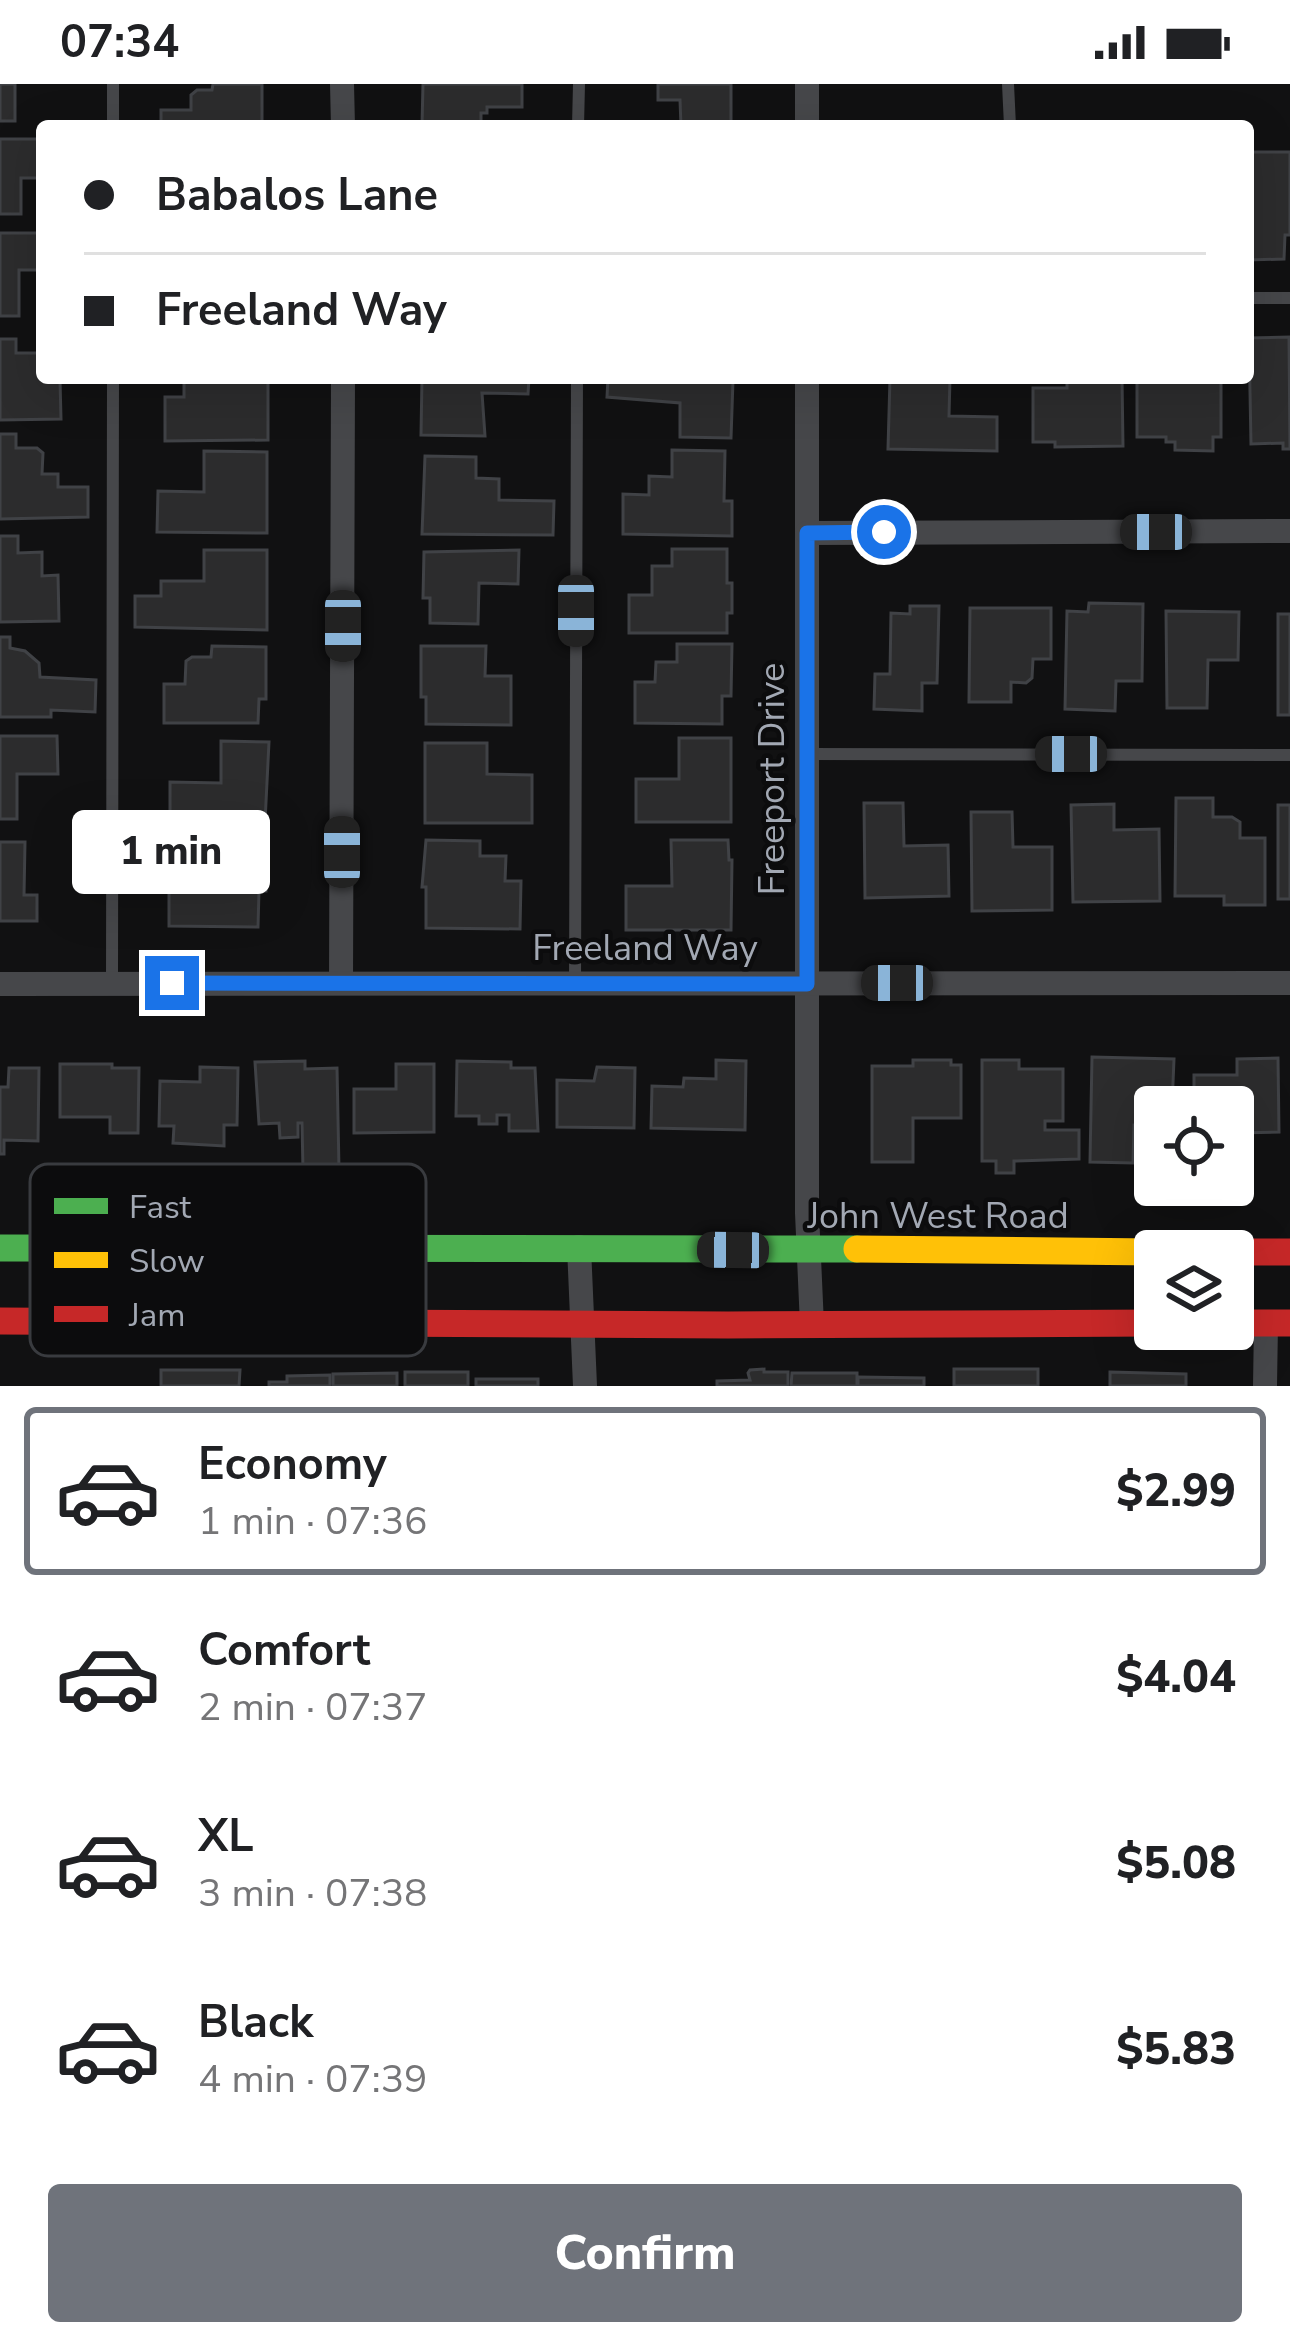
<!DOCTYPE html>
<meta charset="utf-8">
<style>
:root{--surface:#fff;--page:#f6f6f6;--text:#202124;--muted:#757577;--line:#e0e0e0;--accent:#6f737b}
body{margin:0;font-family:"Nunito Sans",sans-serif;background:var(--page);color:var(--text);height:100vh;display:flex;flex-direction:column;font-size:45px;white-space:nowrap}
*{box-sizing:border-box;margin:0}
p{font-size:39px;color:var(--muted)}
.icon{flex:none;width:66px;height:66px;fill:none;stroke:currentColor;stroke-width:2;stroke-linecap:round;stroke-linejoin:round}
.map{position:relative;height:1302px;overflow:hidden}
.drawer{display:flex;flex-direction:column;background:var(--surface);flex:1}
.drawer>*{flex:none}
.top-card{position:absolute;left:36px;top:36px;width:1218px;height:264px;border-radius:12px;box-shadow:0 12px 48px #0002;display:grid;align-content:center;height:264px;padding:0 48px;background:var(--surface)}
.controls{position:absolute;left:1134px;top:1002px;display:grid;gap:24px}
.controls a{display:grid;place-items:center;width:120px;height:120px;border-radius:12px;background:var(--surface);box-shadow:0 12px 48px #0002;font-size:60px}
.end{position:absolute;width:54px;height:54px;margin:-27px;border:15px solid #1a73e8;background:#fff;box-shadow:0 0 0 6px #fff}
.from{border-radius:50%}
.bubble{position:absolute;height:84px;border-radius:12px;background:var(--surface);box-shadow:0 12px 48px #0002;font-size:39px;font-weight:800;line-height:84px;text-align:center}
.car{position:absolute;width:36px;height:72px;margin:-36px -18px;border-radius:15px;box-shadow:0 0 9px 3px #0007;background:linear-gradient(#222 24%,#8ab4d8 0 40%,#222 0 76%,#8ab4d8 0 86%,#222 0)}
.top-card b{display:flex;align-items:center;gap:42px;height:114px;font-size:45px}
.top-card b+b{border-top:3px solid var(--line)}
.top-card i{width:30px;height:30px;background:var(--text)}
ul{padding:21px 0 0;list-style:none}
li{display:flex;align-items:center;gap:36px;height:168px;margin:0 24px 18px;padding:0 24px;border:6px solid transparent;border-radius:12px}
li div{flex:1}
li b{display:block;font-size:45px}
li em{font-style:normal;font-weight:800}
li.on{border-color:var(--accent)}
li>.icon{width:108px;height:108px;stroke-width:1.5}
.primary-button{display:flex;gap:24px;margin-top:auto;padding:24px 48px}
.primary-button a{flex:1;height:138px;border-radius:12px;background:var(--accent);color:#fff;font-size:48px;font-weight:800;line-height:138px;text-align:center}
.status{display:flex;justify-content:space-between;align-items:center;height:84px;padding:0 60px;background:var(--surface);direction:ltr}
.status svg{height:33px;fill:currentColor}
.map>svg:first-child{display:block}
.building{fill:#2c2c2d;stroke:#404246;stroke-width:3}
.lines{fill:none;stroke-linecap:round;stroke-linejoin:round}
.lane{stroke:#46474a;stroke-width:12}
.street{stroke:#46474a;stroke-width:24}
.fast{stroke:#4caf50;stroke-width:27}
.slow{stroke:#ffc107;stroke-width:27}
.jam{stroke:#c62828;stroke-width:27}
.route{stroke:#1a73e8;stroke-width:15}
.labels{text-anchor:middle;stroke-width:9;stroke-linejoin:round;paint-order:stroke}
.street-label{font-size:36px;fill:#a2a8b3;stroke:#0c0c0d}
.key{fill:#0c0c0d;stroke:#393b3f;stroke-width:3}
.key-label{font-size:33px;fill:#a2a8b3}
</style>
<div class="status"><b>07:34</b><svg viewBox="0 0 49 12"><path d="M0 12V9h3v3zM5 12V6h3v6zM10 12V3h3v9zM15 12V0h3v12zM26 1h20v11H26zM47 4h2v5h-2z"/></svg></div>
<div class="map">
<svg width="1290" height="1302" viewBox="0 0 1290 1302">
<rect width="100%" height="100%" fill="#111112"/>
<g class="building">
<rect x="0" y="0" width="15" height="37"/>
<polygon points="213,0 262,0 262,42 161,42 161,26 191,26 191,11 197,6 212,6"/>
<polygon points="423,0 522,0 522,23 487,23 487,29 481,29 481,42 422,42"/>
<polygon points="658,0 731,0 731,42 681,42 680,16 658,16"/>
<polygon points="0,55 42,55 42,94 21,94 21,130 0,130"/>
<polygon points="1248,68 1290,68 1290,151 1285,151 1284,175 1248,176"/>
<polygon points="0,149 42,149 42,186 19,186 19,232 0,232"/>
<polygon points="1289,253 1290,365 1283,365 1283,359 1251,360 1249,254"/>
<polygon points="0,255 16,255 16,269 39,269 42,272 42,294 60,296 61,335 0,336"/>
<polygon points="184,294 268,294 268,356 165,357 165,313 184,313"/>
<polygon points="422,294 529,294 528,310 482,309 485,352 421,351"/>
<polygon points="608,294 733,296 731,354 680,353 680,319 607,313"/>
<polygon points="890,294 950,294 949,332 997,333 997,367 888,365"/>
<polygon points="1067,294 1122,294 1123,362 1055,363 1055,358 1033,358 1033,304 1067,304"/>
<polygon points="1137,294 1217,294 1217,298 1221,298 1221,353 1213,353 1213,367 1175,366 1175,358 1166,358 1166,353 1137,353"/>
<polygon points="0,350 16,350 16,364 37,364 43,369 42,390 58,390 58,403 88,403 88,433 0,435"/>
<polygon points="672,366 725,367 724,417 732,417 732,452 623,450 623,410 649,411 649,392 672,393"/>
<polygon points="204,367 267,368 267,449 157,448 158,407 204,408"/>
<polygon points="425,372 476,373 476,394 499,395 499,416 554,417 553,451 422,450"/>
<polygon points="0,452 18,452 18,469 42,468 42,492 58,491 59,537 0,538"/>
<polygon points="672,465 727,465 727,499 732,499 732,529 727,529 727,549 629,549 629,511 652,511 652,482 672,482"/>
<polygon points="204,466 267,466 267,546 135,543 135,512 161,512 161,497 204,497"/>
<polygon points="519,466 518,500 479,499 478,540 430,539 430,514 423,514 424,468"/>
<polygon points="1089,519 1143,520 1142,597 1116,597 1115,627 1065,625 1067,527 1088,528"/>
<polygon points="910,522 939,522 937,599 922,599 922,627 874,625 875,590 890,590 891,529 910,530"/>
<polygon points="970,524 1051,524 1051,575 1033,575 1032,594 1026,599 1011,598 1011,618 969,618"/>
<polygon points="1166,527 1239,528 1238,576 1208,576 1207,624 1167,624"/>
<rect x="1278" y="530" width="12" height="101"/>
<polygon points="0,553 10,553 10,564 25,567 39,579 40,593 96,596 95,628 51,626 51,633 0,633"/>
<polygon points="677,560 732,560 731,612 722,612 722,640 635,639 635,598 655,598 656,578 677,578"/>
<polygon points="212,562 266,563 266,615 259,615 258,639 164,639 164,600 185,600 186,577 192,573 211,573"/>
<polygon points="421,562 486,562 485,592 511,592 511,641 426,640 426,613 421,613"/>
<polygon points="0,652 57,652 58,690 17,690 17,735 0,735"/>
<polygon points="679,654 731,654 731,738 636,738 636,695 679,695"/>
<polygon points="221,657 269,658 265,738 170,737 170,698 221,699"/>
<polygon points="425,659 487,659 487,690 532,691 532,739 425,739"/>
<polygon points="1176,714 1213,714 1213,733 1232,733 1240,738 1240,754 1265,754 1265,821 1224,821 1224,812 1175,812"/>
<polygon points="864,719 903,719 904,762 948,761 949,812 865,814"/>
<polygon points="1114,720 1114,746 1159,745 1160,817 1073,818 1071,721"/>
<rect x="1278" y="721" width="12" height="94"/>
<polygon points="971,728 1012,728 1013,763 1052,763 1052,826 972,827"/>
<polygon points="200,754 267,755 266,807 259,807 258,843 169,842 169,803 199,804"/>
<polygon points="426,756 480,757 480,772 506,772 505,797 521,797 520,845 426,844 426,803 422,803"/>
<polygon points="671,756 728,756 729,776 732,776 731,846 626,846 626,802 672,802"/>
<polygon points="0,758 25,758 24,811 37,811 37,837 0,837"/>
<polygon points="1092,973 1174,975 1172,1023 1155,1023 1155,1042 1134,1041 1133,1079 1090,1078"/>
<polygon points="1278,974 1279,1048 1237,1049 1237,1079 1233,1079 1233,1023 1194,1023 1194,991 1237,991 1237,975"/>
<polygon points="716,976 746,977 745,1046 651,1044 652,1002 683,1003 684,994 716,995"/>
<polygon points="913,976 951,976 951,981 961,981 961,1034 913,1034 913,1078 872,1078 872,982 913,982"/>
<polygon points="982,976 1019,976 1019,985 1063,985 1063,1037 1045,1037 1045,1046 1079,1046 1079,1075 1014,1077 1014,1089 996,1089 996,1077 982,1077"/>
<polygon points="305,977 305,985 337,984 339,1085 303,1086 302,1039 298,1039 298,1053 280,1054 279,1039 259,1040 255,978"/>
<polygon points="457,977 511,978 511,984 535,984 538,1047 509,1047 509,1031 497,1031 497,1040 479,1040 479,1032 456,1032"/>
<polygon points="60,980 112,980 112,984 139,984 138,1049 110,1049 110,1033 60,1033"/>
<polygon points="396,980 434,980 434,1048 354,1049 354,1005 396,1005"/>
<polygon points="200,983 238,984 237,1041 224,1041 224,1062 173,1059 174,1042 159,1042 160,997 200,998"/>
<polygon points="597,983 635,984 634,1044 557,1043 557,996 594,997"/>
<polygon points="9,984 39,984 38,1057 4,1056 4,1070 0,1070 0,1003 8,1003"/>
<polygon points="764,1285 764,1288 788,1288 788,1302 717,1302 717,1297 750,1296 748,1289 750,1286"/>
<rect x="954" y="1285" width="84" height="17"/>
<polygon points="161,1286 240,1286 239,1302 161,1302"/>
<rect x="405" y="1288" width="63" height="14"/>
<polygon points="1110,1288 1186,1290 1186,1302 1110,1302"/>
<polygon points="397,1289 397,1302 333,1302 333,1290"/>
<polygon points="792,1289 857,1289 857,1302 791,1302"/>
<polygon points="330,1291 330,1302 269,1302 269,1298 287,1298 287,1292"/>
<polygon points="858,1293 924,1294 924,1302 858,1302"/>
<rect x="476" y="1295" width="62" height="7"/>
</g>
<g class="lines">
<g class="lane">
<polyline points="113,0 113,42"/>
<polyline points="1008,0 1010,42"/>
<polyline points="578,42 579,0"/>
<polyline points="1248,214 1290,214"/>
<polyline points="808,670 1290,671"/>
<polyline points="575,899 577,294"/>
<polyline points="112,900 113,294"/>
</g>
<g class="street">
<polyline points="342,0 343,42"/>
<polyline points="807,0 807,42"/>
<polyline points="807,294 807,1129 812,1241"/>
<polyline points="807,449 1290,447"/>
<polyline points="341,899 343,294"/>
<polyline points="0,900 1290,899"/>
<polyline points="579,1163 585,1302"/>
<polyline points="1265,1302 1266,1239"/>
</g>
<polyline class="fast" points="0,1164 857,1165"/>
<polyline class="slow" points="857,1165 1155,1168"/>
<g class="jam">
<polyline points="1233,1168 1290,1168"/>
<polyline points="0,1237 728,1241 1155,1239"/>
<polyline points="1233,1239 1290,1239"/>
</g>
</g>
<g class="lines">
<polyline class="route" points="172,899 807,900 807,449 884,448"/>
</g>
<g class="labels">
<g class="street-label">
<text transform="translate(771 695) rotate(-90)" y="13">Freeport Drive</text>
<text x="645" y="876">Freeland Way</text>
<text x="938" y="1144">John West Road</text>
</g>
</g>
<rect x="30" y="1080" width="396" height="192" rx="18" class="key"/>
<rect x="54" y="1114" width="54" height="16" fill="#4caf50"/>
<rect x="54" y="1168" width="54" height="16" fill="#ffc107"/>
<rect x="54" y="1222" width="54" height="16" fill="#c62828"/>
<g class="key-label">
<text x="129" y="1134">Fast</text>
<text x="129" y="1188">Slow</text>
<text x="129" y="1242">Jam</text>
</g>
</svg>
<div class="controls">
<a><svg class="icon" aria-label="locate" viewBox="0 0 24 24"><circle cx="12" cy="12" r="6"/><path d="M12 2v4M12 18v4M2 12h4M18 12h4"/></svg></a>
<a><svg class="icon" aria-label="layers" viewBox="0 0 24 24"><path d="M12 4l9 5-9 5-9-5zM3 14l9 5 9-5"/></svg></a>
</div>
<i class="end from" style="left:884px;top:448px"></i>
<i class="end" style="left:172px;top:899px"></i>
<div class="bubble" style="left:72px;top:726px;width:198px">1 min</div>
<i class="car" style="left:1156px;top:448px;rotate:270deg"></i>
<i class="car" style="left:576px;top:527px;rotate:180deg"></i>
<i class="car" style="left:343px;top:542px;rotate:180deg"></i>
<i class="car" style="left:1071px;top:670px;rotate:270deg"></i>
<i class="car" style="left:342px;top:768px;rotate:0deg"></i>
<i class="car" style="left:897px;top:899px;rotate:270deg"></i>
<i class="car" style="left:733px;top:1166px;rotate:271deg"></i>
<div class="top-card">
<b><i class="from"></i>Babalos Lane</b>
<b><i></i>Freeland Way</b>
</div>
</div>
<section class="drawer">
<ul>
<li class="on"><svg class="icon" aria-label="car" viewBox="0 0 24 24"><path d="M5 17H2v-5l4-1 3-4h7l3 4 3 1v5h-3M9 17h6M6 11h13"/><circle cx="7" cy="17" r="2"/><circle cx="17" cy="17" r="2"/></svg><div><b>Economy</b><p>1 min · 07:36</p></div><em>$2.99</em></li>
<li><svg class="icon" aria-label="car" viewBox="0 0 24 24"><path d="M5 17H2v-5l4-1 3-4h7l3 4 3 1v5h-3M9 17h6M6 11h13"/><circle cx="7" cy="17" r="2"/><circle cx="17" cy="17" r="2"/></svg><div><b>Comfort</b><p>2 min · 07:37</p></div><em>$4.04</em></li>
<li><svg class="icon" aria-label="car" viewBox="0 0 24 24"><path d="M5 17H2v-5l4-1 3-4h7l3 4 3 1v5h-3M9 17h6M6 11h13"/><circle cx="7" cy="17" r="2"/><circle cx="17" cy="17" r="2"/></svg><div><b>XL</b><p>3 min · 07:38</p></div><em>$5.08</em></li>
<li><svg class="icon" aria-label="car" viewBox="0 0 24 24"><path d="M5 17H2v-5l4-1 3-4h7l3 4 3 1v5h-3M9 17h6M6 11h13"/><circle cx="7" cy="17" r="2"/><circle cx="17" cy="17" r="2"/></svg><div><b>Black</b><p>4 min · 07:39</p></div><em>$5.83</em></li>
</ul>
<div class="primary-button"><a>Confirm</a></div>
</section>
